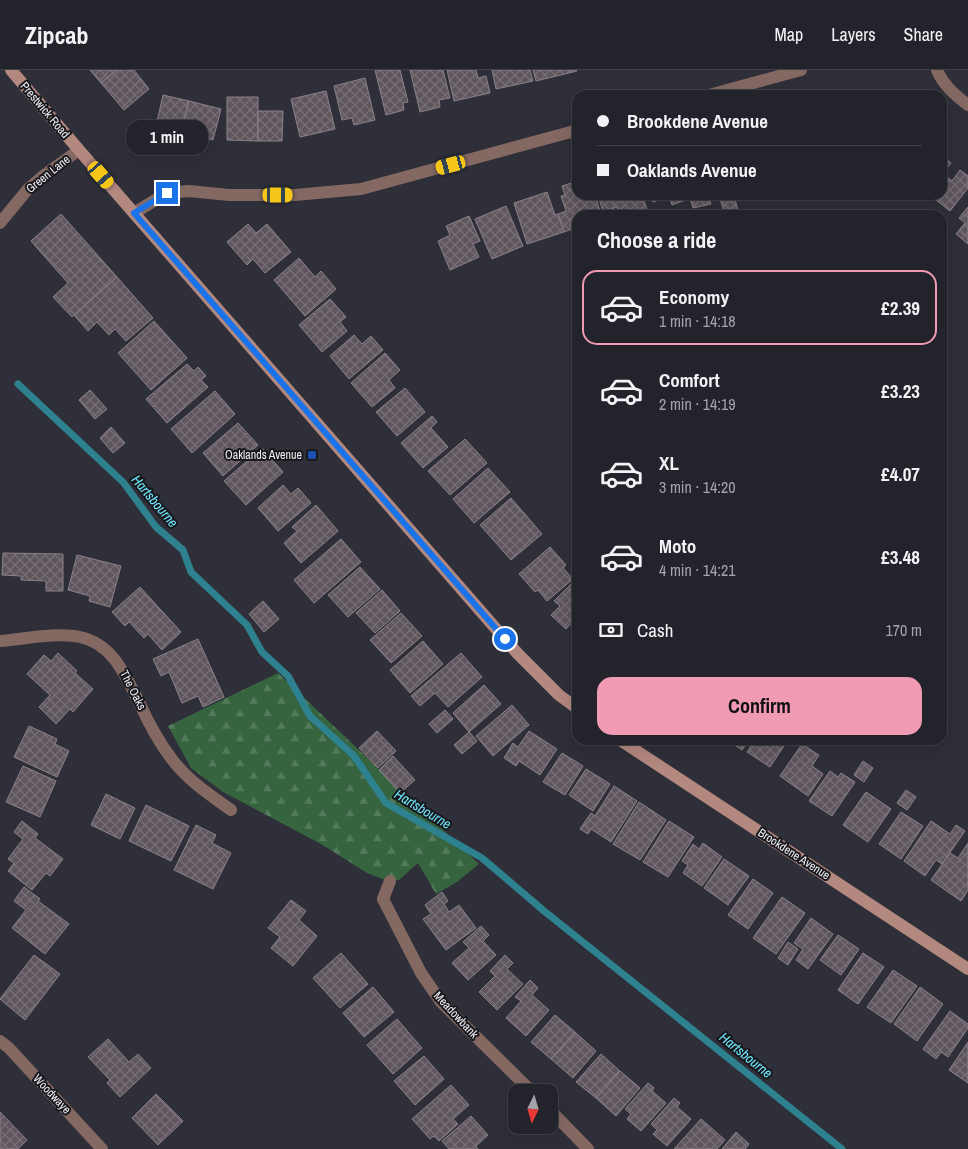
<!DOCTYPE html>
<meta charset="utf-8">
<style>
:root{--surface:#23232b;--page:#2f2f37;--text:#f1f3f6;--muted:#a3a4a9;--line:#404047;--accent:#f09ab4}
body{margin:0;font-family:"Archivo Narrow",sans-serif;background:var(--page);color:var(--text);height:100vh;display:flex;flex-direction:column;font-size:19px;white-space:nowrap}
*{box-sizing:border-box;margin:0}
p{font-size:16px;color:var(--muted)}
.icon{flex:none;width:28px;height:28px;fill:none;stroke:currentColor;stroke-width:2;stroke-linecap:round;stroke-linejoin:round}
.map{position:relative;flex:1;overflow:hidden}
.side{position:absolute;left:572px;top:140px;width:375px;height:535px;display:flex;flex-direction:column;background:var(--surface);border-radius:15px;box-shadow:0 5px 20px #0002,0 0 0 1px var(--line)}
.side>*{flex:none}
.banner{position:absolute;left:572px;top:20px;width:375px;height:110px;border-radius:15px;box-shadow:0 5px 20px #0002,0 0 0 1px var(--line);display:grid;align-content:center;height:110px;padding:0 25px;background:var(--surface)}
.needle{width:32px;rotate:185deg}
.buttons{position:absolute;left:508px;top:1014px;display:grid;gap:10px}
.buttons a{display:grid;place-items:center;width:50px;height:50px;border-radius:10px;background:var(--surface);box-shadow:0 5px 20px #0002,0 0 0 1px var(--line);font-size:25px}
.end{position:absolute;width:22px;height:22px;margin:-11px;border:6px solid #1a73e8;background:#fff;box-shadow:0 0 0 2px #fff}
.from{border-radius:50%}
.bubble{position:absolute;height:35px;border-radius:15px;background:var(--surface);box-shadow:0 5px 20px #0002,0 0 0 1px var(--line);font-size:16px;font-weight:700;line-height:35px;text-align:center}
.car{position:absolute;width:15px;height:30px;margin:-15px -8px;border-radius:6px;box-shadow:0 0 4px 1px #0007;background:linear-gradient(#f5c518 24%,#345 0 40%,#f5c518 0 76%,#345 0 86%,#f5c518 0)}
.banner b{display:flex;align-items:center;gap:18px;height:48px;font-size:19px}
.banner b+b{border-top:1px solid var(--line)}
.banner i{width:12px;height:12px;background:var(--text)}
ul{padding:0;list-style:none}
li{display:flex;align-items:center;gap:15px;height:75px;margin:0 10px 8px;padding:0 15px;border:2px solid transparent;border-radius:15px}
li div{flex:1}
li b{display:block;font-size:19px}
li em{font-style:normal;font-weight:700}
li.current{border-color:var(--accent)}
li>.icon{width:45px;height:45px;stroke-width:1.5}
h2{padding:0 25px;font-size:22px;line-height:60px}
.pay{display:flex;align-items:center;gap:12px;height:55px;padding:0 25px;font-size:19px}
.pay p{margin-inline-start:auto}
.action{display:flex;gap:10px;margin-top:auto;padding:10px 25px}
.action a{flex:1;height:58px;border-radius:15px;background:var(--accent);color:#111;font-size:20px;font-weight:700;line-height:58px;text-align:center}
header{display:flex;align-items:center;gap:30px;box-sizing:border-box;height:70px;padding:0 25px;background:var(--surface);border-bottom:1px solid var(--line)}
header strong{font-size:24px}
nav{display:flex;gap:28px;margin-inline-start:auto;font-size:18px}
.map>svg:first-child{display:block}
.forest{fill:url(#forest-firs)}
.lines{fill:none;stroke-linecap:round;stroke-linejoin:round}
.stream{stroke:#2e818f;stroke-width:7}
.building{fill:url(#building-cross-hatch);stroke:#8b8189}
.service{stroke:#846963;stroke-width:12}
.minor{stroke:#846963;stroke-width:12}
.secondary{stroke:#b3887f;stroke-width:12}
.route{stroke:#1a73e8;stroke-width:6}
.transit-dot{fill:#1a4fb4;stroke:#18181c;stroke-width:2}
.labels{text-anchor:middle;stroke-width:4;stroke-linejoin:round;paint-order:stroke}
.street-label{font-size:12px;fill:#ededf3;stroke:#18181c}
.poi-label{font-size:12px;fill:#ededf3;stroke:#18181c;text-anchor:end}
.water-label{font-size:14px;font-style:italic;fill:#6fe6fb;stroke:#18181c}
</style>
<header>
<strong>Zipcab</strong>
<nav><a>Map</a><a>Layers</a><a>Share</a></nav>
</header>
<div class="map">
<svg width="968" height="1079" viewBox="0 0 968 1079">
<defs>
<pattern id="forest-firs" width="22" height="20" patternUnits="userSpaceOnUse" patternTransform="scale(1.25)"><rect width="22" height="20" fill="#35643f"/><path d="M5 1l3.5 6h-7zM16 11l3.5 6h-7z" fill="#537a5b"/></pattern>
<pattern id="building-cross-hatch" width="8" height="8" patternUnits="userSpaceOnUse" patternTransform="scale(1.25)"><rect width="8" height="8" fill="#5f565d"/><path d="M0 0l8 8M0 8l8-8" fill="none" stroke="#766f75"/></pattern>
</defs>
<rect width="100%" height="100%" fill="#2f2f39"/>
<polygon class="forest" points="278,603 479,794 457,812 436,824 418,793 399,810 385,810 367,803 321,774 223,722 191,698 168,656"/>
<g class="lines">
<polyline class="stream" points="18,314 123,412 156,457 183,480 191,502 247,555 262,582 288,606 310,646 354,686 386,733 482,788 544,841 842,1079"/>
</g>
<g class="building">
<polygon points="90,0 117,0 101,13"/>
<polygon points="117,0 134,0 149,19 124,40 101,13"/>
<polygon points="375,0 400,0 408,32 403,33 404,40 386,45"/>
<polygon points="410,0 443,0 450,28 439,30 440,37 420,42"/>
<polygon points="447,0 476,0 478,8 486,6 490,23 454,31"/>
<polygon points="492,0 530,0 533,11 496,19"/>
<polygon points="533,0 576,0 577,1 536,11"/>
<polygon points="365,8 375,50 354,55 352,48 342,50 334,16"/>
<polygon points="326,21 335,59 300,67 291,29"/>
<polygon points="163,25 189,31 181,62 156,56"/>
<polygon points="227,27 258,27 258,71 227,70"/>
<polygon points="189,31 221,39 213,70 181,62"/>
<polygon points="258,41 283,41 282,71 258,71"/>
<polygon points="942,86 951,93 943,103 947,107 942,112"/>
<polygon points="960,100 968,106 968,118 950,141 931,126 942,125 942,112 947,107 952,111"/>
<polygon points="578,111 578,125 595,125 601,144 578,145 578,151 570,154 572,159 564,162 558,144 566,141 561,126 565,125 562,116"/>
<polygon points="547,122 555,145 558,144 564,162 527,174 514,133"/>
<polygon points="598,125 642,125 649,145 620,145 617,137 603,142"/>
<polygon points="650,125 687,125 688,129 672,135 669,126 653,132"/>
<polygon points="689,125 708,125 711,134 693,138"/>
<polygon points="719,125 734,125 739,145 725,145"/>
<polygon points="506,136 523,176 492,189 475,149"/>
<polygon points="968,137 968,174 956,164 965,153 959,148"/>
<polygon points="61,144 117,207 72,247 53,227 68,213 31,171"/>
<polygon points="469,146 480,171 473,174 479,187 450,200 438,171 450,165 446,156"/>
<polygon points="248,154 256,163 267,154 291,182 265,203 253,189 247,195 227,172"/>
<polygon points="299,188 315,207 321,201 336,219 305,246 274,210"/>
<polygon points="117,207 153,248 126,271 115,259 109,265 97,252 88,261 74,245"/>
<polygon points="330,229 346,247 340,252 347,261 322,282 299,255"/>
<polygon points="154,251 187,288 151,320 118,283"/>
<polygon points="354,265 362,274 371,266 383,280 349,309 330,286"/>
<polygon points="385,283 400,300 389,310 395,318 372,337 351,313"/>
<polygon points="187,294 194,301 198,297 206,306 201,310 208,317 167,353 146,329"/>
<polygon points="405,318 425,342 397,366 376,342"/>
<polygon points="90,320 107,339 95,349 79,330"/>
<polygon points="215,321 235,344 192,383 171,359"/>
<polygon points="432,346 437,352 431,358 448,377 423,398 401,373"/>
<polygon points="238,353 258,375 223,406 203,383"/>
<polygon points="111,357 125,373 113,383 100,368"/>
<polygon points="465,369 487,393 450,425 428,401"/>
<polygon points="262,378 283,402 246,435 224,411"/>
<polygon points="488,398 510,422 474,453 453,429"/>
<polygon points="283,415 291,424 298,418 311,433 278,461 258,438"/>
<polygon points="511,428 542,464 511,490 480,455"/>
<polygon points="316,435 338,461 301,493 284,473 297,461 292,457"/>
<polygon points="341,469 361,492 314,533 294,510"/>
<polygon points="550,477 566,495 563,498 573,509 547,531 538,520 535,522 519,504"/>
<polygon points="3,483 63,484 63,521 46,521 46,511 21,510 21,506 2,505"/>
<polygon points="77,485 121,496 110,537 89,531 90,526 68,520"/>
<polygon points="360,497 380,519 348,547 328,525"/>
<polygon points="578,507 578,546 566,559 551,545 560,536 554,531"/>
<polygon points="140,517 181,562 162,580 148,564 144,568 129,552 125,556 112,542"/>
<polygon points="382,520 400,541 375,563 356,543"/>
<polygon points="263,531 279,549 264,562 249,544"/>
<polygon points="401,543 422,566 391,593 370,570"/>
<polygon points="198,569 224,627 203,637 198,626 182,633 169,602 161,606 153,589"/>
<polygon points="423,571 443,594 410,623 390,600"/>
<polygon points="58,583 77,601 75,603 93,619 73,642 70,639 56,654 39,637 50,625 27,604 44,585 51,591"/>
<polygon points="461,583 482,607 448,637 435,623 420,636 411,626"/>
<polygon points="484,615 501,634 469,662 453,643"/>
<polygon points="512,635 529,655 493,686 476,666"/>
<polygon points="445,640 453,649 437,663 429,654"/>
<polygon points="29,656 57,669 55,674 69,681 57,707 14,687"/>
<polygon points="377,661 396,681 378,698 359,678"/>
<polygon points="529,661 557,679 540,705 519,691 516,696 504,688 513,673 518,677"/>
<polygon points="469,662 477,671 462,684 454,675"/>
<polygon points="727,670 749,670 742,680"/>
<polygon points="755,670 788,670 770,697 747,682"/>
<polygon points="802,674 819,685 812,696 823,704 808,726 780,706"/>
<polygon points="562,683 583,696 565,725 543,712"/>
<polygon points="393,686 415,710 400,723 379,700"/>
<polygon points="863,691 873,698 864,712 854,705"/>
<polygon points="23,696 56,711 40,747 6,732"/>
<polygon points="586,699 610,714 593,741 569,725"/>
<polygon points="830,701 838,707 841,703 855,712 832,746 809,731"/>
<polygon points="614,716 637,731 611,772 591,759 588,764 580,759 591,743 595,746"/>
<polygon points="906,720 916,727 907,740 897,733"/>
<polygon points="866,722 891,739 868,772 843,755"/>
<polygon points="106,724 135,738 120,769 91,755"/>
<polygon points="639,732 666,750 640,790 613,774"/>
<polygon points="146,735 189,756 171,791 129,771"/>
<polygon points="901,742 923,756 901,789 879,774"/>
<polygon points="22,751 38,764 35,768 63,789 50,806 46,803 32,820 8,801 14,793 8,789 23,769 14,762"/>
<polygon points="669,751 694,767 668,807 643,792"/>
<polygon points="931,751 950,764 956,755 965,761 942,794 936,790 925,806 904,791"/>
<polygon points="196,755 216,765 212,773 231,783 213,819 174,800"/>
<polygon points="703,773 722,787 702,816 683,803 688,795 682,791 693,774 699,779"/>
<polygon points="968,773 968,820 961,831 931,810 950,783 958,788"/>
<polygon points="724,789 749,806 728,835 704,818"/>
<polygon points="753,809 773,823 748,859 728,845"/>
<polygon points="24,817 40,829 38,831 69,854 45,884 12,858 26,840 14,831"/>
<polygon points="442,822 448,831 444,834 449,842 459,835 476,858 446,880 423,849 431,844 425,835"/>
<polygon points="782,827 805,843 776,884 753,868"/>
<polygon points="291,830 306,841 299,850 317,866 293,896 271,878 280,867 268,858"/>
<polygon points="811,848 833,864 808,899 796,890 803,879 794,873"/>
<polygon points="481,856 489,865 483,871 496,885 468,910 452,893 469,878 463,872"/>
<polygon points="838,865 859,879 841,905 820,890"/>
<polygon points="788,872 798,879 788,895 778,888"/>
<polygon points="341,883 368,914 340,938 313,908"/>
<polygon points="863,883 884,897 858,934 838,920"/>
<polygon points="34,885 60,904 25,950 0,929"/>
<polygon points="505,885 513,893 507,899 523,914 497,940 479,922 495,906 490,901"/>
<polygon points="893,900 917,916 891,953 867,937"/>
<polygon points="530,910 538,918 532,925 549,940 526,966 506,948 521,931 515,927"/>
<polygon points="373,917 394,942 364,967 343,943"/>
<polygon points="920,917 943,934 917,971 894,954"/>
<polygon points="950,941 968,954 968,958 948,987 941,982 936,989 923,979"/>
<polygon points="555,945 575,962 551,989 531,972"/>
<polygon points="397,949 422,978 393,1004 367,975"/>
<polygon points="575,962 596,981 573,1008 551,989"/>
<polygon points="108,969 129,992 138,984 151,998 120,1027 107,1013 110,1010 88,987"/>
<polygon points="968,972 968,1013 949,1000"/>
<polygon points="601,984 620,1001 596,1028 576,1012"/>
<polygon points="424,986 444,1009 415,1035 394,1011"/>
<polygon points="620,1001 640,1018 616,1046 596,1028"/>
<polygon points="648,1013 654,1018 652,1021 666,1033 641,1061 627,1049 631,1044 625,1039"/>
<polygon points="451,1015 469,1035 453,1049 458,1054 439,1071 434,1066 430,1069 412,1049"/>
<polygon points="156,1024 183,1051 158,1075 132,1048"/>
<polygon points="674,1028 680,1033 677,1037 691,1049 667,1076 653,1064 657,1060 651,1054"/>
<polygon points="0,1042 27,1070 18,1079 0,1079"/>
<polygon points="471,1046 488,1065 476,1076 478,1079 449,1079 442,1071"/>
<polygon points="701,1049 725,1070 717,1079 674,1079"/>
<polygon points="736,1062 749,1074 745,1079 722,1079"/>
</g>
<g class="lines">
<polyline class="service" points="383,829 390,811"/>
<g class="minor">
<path d="M937 0C943 15 955 25 968 35"/>
<polyline points="709,25 801,0"/>
<polyline points="134,143 167,123 189,121 229,125 295,125 361,119 578,60"/>
<polyline points="0,153 28,119 43,106 79,80"/>
<path d="M0 571C24 569 57 562 80 567 113 574 125 605 139 632 148 652 158 671 171 688 187 710 210 725 231 740"/>
<polyline points="383,829 421,903 441,932 532,1022"/>
<polyline points="0,971 9,978 102,1079"/>
<polyline points="549,1039 588,1079"/>
</g>
<g class="secondary">
<polyline points="11,0 79,80 518,584 559,625 578,639"/>
<polyline points="620,670 968,899"/>
</g>
</g>
<g class="lines">
<polyline class="route" points="167,123 134,143 505,569"/>
</g>
<rect class="transit-dot" x="307" y="380" width="10" height="10" rx="2.5"/>
<g class="labels">
<g class="street-label">
<text transform="translate(45 40) rotate(50)" y="4">Prestwick Road</text>
<text transform="translate(48 104) rotate(-39)" y="4">Green Lane</text>
<text transform="translate(133 620) rotate(63)" y="4">The Oaks</text>
<text transform="translate(794 784) rotate(33)" y="4">Brookdene Avenue</text>
<text transform="translate(456 945) rotate(47)" y="4">Meadowbank</text>
<text transform="translate(52 1024) rotate(47)" y="4">Woodwaye</text>
</g>
<g class="poi-label">
<text x="302" y="389">Oaklands Avenue</text>
</g>
<g class="water-label">
<text transform="translate(155 431) rotate(50)" y="5">Hartsbourne</text>
<text transform="translate(423 739) rotate(31)" y="5">Hartsbourne</text>
<text transform="translate(746 985) rotate(39)" y="5">Hartsbourne</text>
</g>
</g>
</svg>
<div class="buttons">
<a><svg class="needle" viewBox="-14 -14 28 28"><path d="M0-13l5 13h-10z" fill="#e53935"/><path d="M0 13l5-13h-10z" fill="#a3a4a9"/></svg></a>
</div>
<i class="end from" style="left:505px;top:569px"></i>
<i class="end" style="left:167px;top:123px"></i>
<div class="bubble" style="left:126px;top:50px;width:82px">1 min</div>
<i class="car" style="left:451px;top:95px;rotate:255deg"></i>
<i class="car" style="left:101px;top:105px;rotate:139deg"></i>
<i class="car" style="left:278px;top:125px;rotate:90deg"></i>
<div class="banner">
<b><i class="from"></i>Brookdene Avenue</b>
<b><i></i>Oaklands Avenue</b>
</div>
<section class="side">
<h2>Choose a ride</h2>
<ul>
<li class="current"><svg class="icon" aria-label="car" viewBox="0 0 24 24"><path d="M5 17H2v-5l4-1 3-4h7l3 4 3 1v5h-3M9 17h6M6 11h13"/><circle cx="7" cy="17" r="2"/><circle cx="17" cy="17" r="2"/></svg><div><b>Economy</b><p>1 min · 14:18</p></div><em>£2.39</em></li>
<li><svg class="icon" aria-label="car" viewBox="0 0 24 24"><path d="M5 17H2v-5l4-1 3-4h7l3 4 3 1v5h-3M9 17h6M6 11h13"/><circle cx="7" cy="17" r="2"/><circle cx="17" cy="17" r="2"/></svg><div><b>Comfort</b><p>2 min · 14:19</p></div><em>£3.23</em></li>
<li><svg class="icon" aria-label="car" viewBox="0 0 24 24"><path d="M5 17H2v-5l4-1 3-4h7l3 4 3 1v5h-3M9 17h6M6 11h13"/><circle cx="7" cy="17" r="2"/><circle cx="17" cy="17" r="2"/></svg><div><b>XL</b><p>3 min · 14:20</p></div><em>£4.07</em></li>
<li><svg class="icon" aria-label="car" viewBox="0 0 24 24"><path d="M5 17H2v-5l4-1 3-4h7l3 4 3 1v5h-3M9 17h6M6 11h13"/><circle cx="7" cy="17" r="2"/><circle cx="17" cy="17" r="2"/></svg><div><b>Moto</b><p>4 min · 14:21</p></div><em>£3.48</em></li>
</ul>
<div class="pay"><svg class="icon" aria-label="cash" viewBox="0 0 24 24"><path d="M3 7h18v10H3z"/><circle cx="12" cy="12" r="2"/></svg>Cash<p>170 m</p></div>
<div class="action"><a>Confirm</a></div>
</section>
</div>
